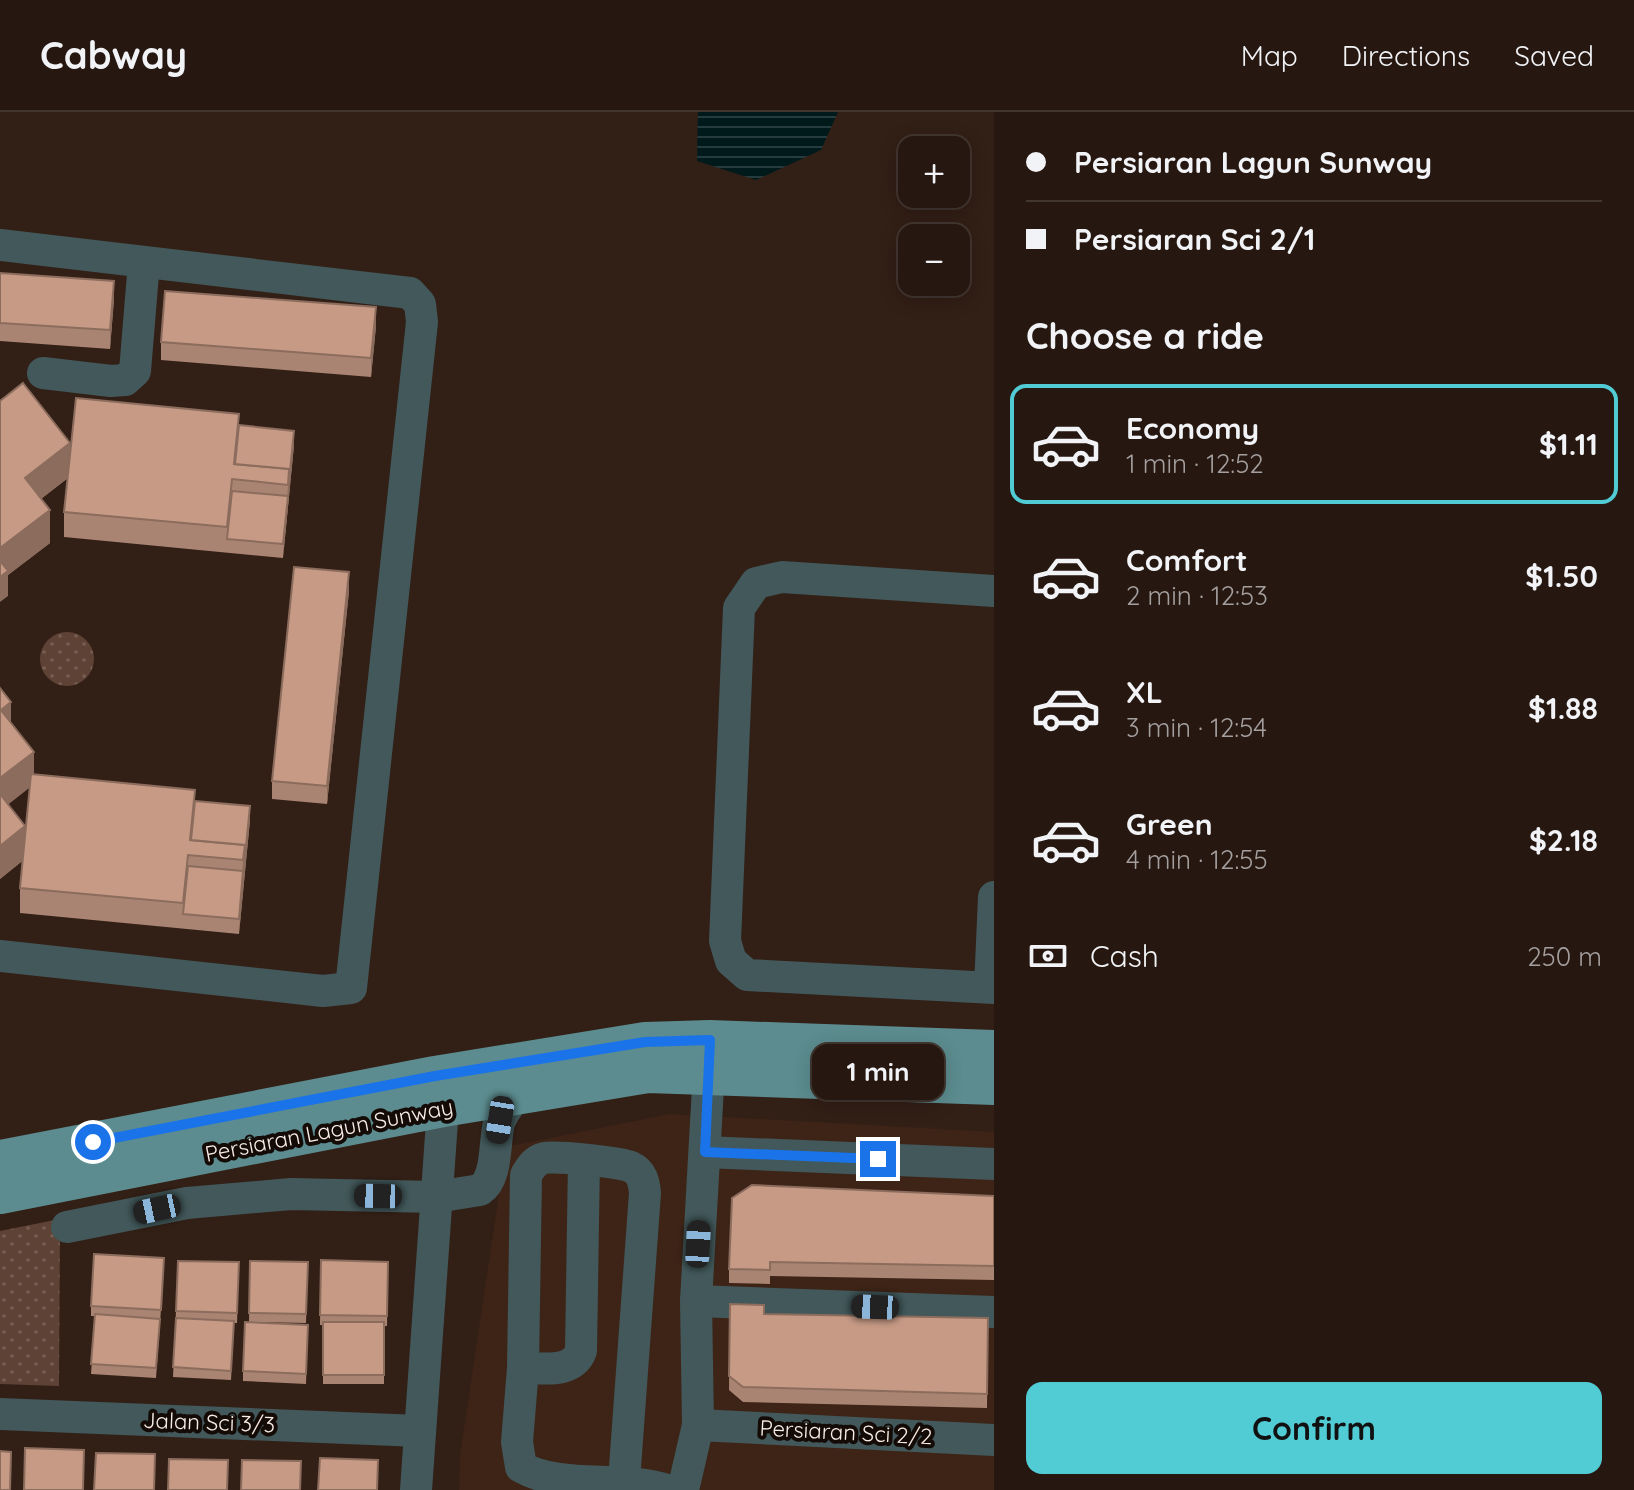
<!DOCTYPE html>
<meta charset="utf-8">
<style>
:root{--surface:#261710;--page:#2e2019;--text:#f1f3f6;--muted:#a49f9f;--line:#423630;--accent:#51ccd5}
body{margin:0;font-family:Quicksand,sans-serif;background:var(--page);color:var(--text);height:100vh;display:flex;flex-direction:column;font-size:30px;white-space:nowrap}
*{box-sizing:border-box;margin:0}
p{font-size:26px;color:var(--muted)}
.icon{flex:none;width:44px;height:44px;fill:none;stroke:currentColor;stroke-width:2;stroke-linecap:round;stroke-linejoin:round}
.map{position:relative;flex:1;overflow:hidden}
.sheet{display:flex;flex-direction:column;background:var(--surface);width:640px}
.sheet>*{flex:none}
.guide{display:grid;align-content:center;height:176px;padding:0 32px;background:var(--surface)}
.fabs{position:absolute;left:898px;top:24px;display:grid;gap:16px}
.fabs a{display:grid;place-items:center;width:72px;height:72px;border-radius:16px;background:var(--surface);box-shadow:0 4px 20px #0003,0 0 0 2px var(--line);font-size:40px}
.end{position:absolute;width:36px;height:36px;margin:-18px;border:10px solid #1a73e8;background:#fff;box-shadow:0 0 0 4px #fff}
.from{border-radius:50%}
.bubble{position:absolute;height:56px;border-radius:16px;background:var(--surface);box-shadow:0 4px 20px #0003,0 0 0 2px var(--line);font-size:26px;font-weight:800;line-height:56px;text-align:center}
.car{position:absolute;width:24px;height:48px;margin:-24px -12px;border-radius:10px;box-shadow:0 0 6px 2px #0007;background:linear-gradient(#222 24%,#8ab4d8 0 40%,#222 0 76%,#8ab4d8 0 86%,#222 0)}
.guide b{display:flex;align-items:center;gap:28px;height:76px;font-size:30px}
.guide b+b{border-top:2px solid var(--line)}
.guide i{width:20px;height:20px;background:var(--text)}
ul{padding:0;list-style:none}
li{display:flex;align-items:center;gap:24px;height:120px;margin:0 16px 12px;padding:0 16px;border:4px solid transparent;border-radius:16px}
li div{flex:1}
li b{display:block;font-size:30px}
li em{font-style:normal;font-weight:800}
li.selected{border-color:var(--accent)}
li>.icon{width:72px;height:72px;stroke-width:1.5}
h2{padding:0 32px;font-size:36px;line-height:96px}
.pay{display:flex;align-items:center;gap:20px;height:88px;padding:0 32px;font-size:30px}
.pay p{margin-inline-start:auto}
.primary-button{display:flex;gap:16px;margin-top:auto;padding:16px 32px}
.primary-button a{flex:1;height:92px;border-radius:16px;background:var(--accent);color:#111;font-size:32px;font-weight:800;line-height:92px;text-align:center}
header{display:flex;align-items:center;gap:48px;box-sizing:border-box;height:112px;padding:0 40px;background:var(--surface);border-bottom:2px solid var(--line)}
header strong{font-size:38px}
nav{display:flex;gap:44px;margin-inline-start:auto;font-size:28px}
main{display:flex;flex:1;min-height:0}
.map>svg:first-child{display:block}
.built{fill:#3d2417}
.grass{fill:url(#grass-dots)}
.water{fill:url(#water-rules)}
.lines{fill:none;stroke-linecap:round;stroke-linejoin:round}
.minor{stroke:#42585a;stroke-width:32}
.major{stroke:#5c8c8f;stroke-width:40}
.wall{fill:#aa8472;fill-rule:evenodd}
.shaded-wall{fill:#8b6c5d}
.building{fill:#c69a85;stroke:#8b6c5d;stroke-width:2}
.route{stroke:#1a73e8;stroke-width:10}
.labels{text-anchor:middle;stroke-width:8;stroke-linejoin:round;paint-order:stroke}
.street-label{font-size:22px;fill:#f9ece5;stroke:#140b07}
</style>
<header>
<strong>Cabway</strong>
<nav><a>Map</a><a>Directions</a><a>Saved</a></nav>
</header>
<main>
<div class="map">
<svg width="994" height="1378" viewBox="0 0 994 1378">
<defs>
<pattern id="grass-dots" width="8" height="8" patternUnits="userSpaceOnUse" patternTransform="scale(2)"><rect width="8" height="8" fill="#5e4235"/><path d="M2 2h.1M6 6h.1" fill="none" stroke="#765d52" stroke-width="1.8" stroke-linecap="round"/></pattern>
<pattern id="water-rules" width="6" height="5" patternUnits="userSpaceOnUse" patternTransform="scale(2)"><rect width="6" height="5" fill="#001a1c"/><path d="M0 2.5h6" fill="none" stroke="#263b3d"/></pattern>
</defs>
<rect width="100%" height="100%" fill="#321f16"/>
<polygon class="built" points="670,1002 994,1020 994,1378 459,1378 460,1343 506,1035"/>
<g class="grass">
<circle cx="67" cy="547" r="27"/>
<polygon points="60,1107 59,1274 0,1272 0,1119"/>
</g>
<polygon class="water" points="698,0 838,0 821,38 756,68 697,49"/>
<g class="lines">
<g class="minor">
<polyline points="0,133 410,181 420,192 422,210 351,876 323,879 0,844"/>
<polyline points="43,261 111,269 125,268 135,259 144,150"/>
<polyline points="994,479 782,465 756,471 739,496 725,829 731,849 747,863 994,876"/>
<polyline points="990,875 994,785"/>
<polyline points="705,1040 994,1052"/>
<path d="M67 1115 187 1091 291 1082 436 1085 480 1078C498 1066 494 1030 499 1011 502 1001 510 992 516 983"/>
<polyline points="696,1189 994,1200"/>
<path d="M523 1256C544 1256 572 1262 581 1239L584 1048"/>
<polyline points="0,1302 419,1319"/>
<polyline points="698,1313 994,1328"/>
<path d="M624 1369 645 1081C644 1070 642 1060 631 1055 620 1050 557 1044 544 1046 535 1048 531 1055 526 1063L523 1256 517 1330 521 1355C561 1378 621 1363 667 1378"/>
<polyline points="416,1378 443,995 438,975"/>
<polyline points="683,1378 698,1313 696,1189 710,939"/>
</g>
<g class="major">
<polyline points="0,1048 435,964 645,930 710,928 994,938"/>
<polyline points="0,1082 443,995 648,961 994,973"/>
</g>
</g>
<g class="wall">
<polygon points="0,161 114,187 110,237 0,229"/>
<polygon points="376,214 371,265 161,248 161,230"/>
<polygon points="0,289 70,338 239,313 294,333 283,446 64,425 64,400 68,366 41,387 50,431 8,463 8,484"/>
<polygon points="349,479 327,692 272,687 272,669"/>
<path d="M11 611 34 662 195 689 250 708 239 822 20 801V776L22 749 0 767ZM30 675 25 721 8 692Z"/>
<polygon points="994,1084 994,1168 770,1164 770,1172 729,1171 729,1157"/>
<polygon points="321,1148 388,1150 387,1214 384,1214 384,1272 323,1272 323,1213 320,1213"/>
<polygon points="250,1149 308,1150 306,1211 251,1210 308,1213 306,1272 243,1269 243,1259 249,1210"/>
<polygon points="239,1150 237,1211 234,1211 231,1268 173,1265 176,1199"/>
<polygon points="164,1156 156,1266 91,1262 95,1204 91,1204 91,1194"/>
<polygon points="730,1192 764,1202 988,1206 987,1296 743,1290 729,1278"/>
</g>
<g class="shaded-wall">
<polygon points="114,169 114,187 110,237 110,218"/>
<polygon points="376,195 376,214 371,265 371,246"/>
<polygon points="294,319 294,333 283,446 288,373"/>
<polygon points="70,331 70,364 25,399 25,366"/>
<polygon points="50,398 50,431 8,463 8,484 0,490 0,436"/>
<polygon points="349,460 349,479 327,692 327,674"/>
<polygon points="11,590 11,615 0,599"/>
<polygon points="34,640 34,672 0,699 0,666"/>
<polygon points="250,694 250,708 239,822 243,748"/>
<polygon points="25,714 25,747 0,767 0,734"/>
</g>
<g class="building">
<polygon points="0,161 114,169 110,218 0,211"/>
<polygon points="165,179 376,195 371,246 161,230"/>
<polygon points="23,271 70,331 25,366 50,398 0,436 0,289"/>
<polygon points="76,286 239,302 234,352 289,357 288,373 232,367 227,415 64,400"/>
<polygon points="239,313 294,319 289,369 289,357 235,352"/>
<polygon points="232,379 288,384 283,432 227,427"/>
<polygon points="0,449 8,459 0,465"/>
<polygon points="294,455 349,460 327,674 272,669"/>
<polygon points="0,576 11,590 1,598 0,597"/>
<polygon points="0,597 34,640 0,666"/>
<polygon points="31,662 195,678 190,728 245,733 243,748 188,743 183,791 20,776"/>
<polygon points="0,682 25,714 0,734"/>
<polygon points="195,689 250,694 245,744 245,733 191,728"/>
<polygon points="188,754 243,759 239,807 183,802"/>
<polygon points="752,1073 994,1084 994,1154 770,1150 770,1158 729,1157 732,1086"/>
<polygon points="94,1142 164,1146 161,1198 91,1194"/>
<polygon points="321,1148 388,1150 387,1204 320,1203"/>
<polygon points="178,1149 239,1150 237,1201 176,1199"/>
<polygon points="250,1149 308,1150 306,1202 249,1201"/>
<polygon points="730,1192 764,1193 764,1202 988,1206 987,1282 743,1275 729,1264"/>
<polygon points="95,1202 160,1207 156,1256 91,1252"/>
<polygon points="176,1206 234,1209 231,1259 173,1255"/>
<polygon points="245,1210 308,1213 306,1262 243,1259"/>
<rect x="323" y="1210" width="61" height="53"/>
<polygon points="25,1336 84,1338 83,1378 24,1378"/>
<polygon points="0,1339 11,1340 10,1378 0,1378"/>
<polygon points="96,1341 155,1342 154,1378 94,1378"/>
<polygon points="320,1346 378,1348 377,1378 318,1378"/>
<polygon points="169,1347 228,1348 227,1378 168,1378"/>
<polygon points="242,1348 301,1349 300,1378 241,1378"/>
</g>
<g class="lines">
<polyline class="route" points="93,1030 435,964 645,930 710,928 705,1040 878,1047"/>
</g>
<g class="labels">
<g class="street-label">
<text transform="translate(329 1018) rotate(-11)" y="8">Persiaran Lagun Sunway</text>
<text transform="translate(209 1310) rotate(2)" y="8">Jalan Sci 3/3</text>
<text transform="translate(846 1320) rotate(3)" y="8">Persiaran Sci 2/2</text>
</g>
</g>
</svg>
<div class="fabs">
<a>+</a>
<a>−</a>
</div>
<i class="end from" style="left:93px;top:1030px"></i>
<i class="end" style="left:878px;top:1047px"></i>
<div class="bubble" style="left:812px;top:932px;width:132px">1 min</div>
<i class="car" style="left:500px;top:1008px;rotate:189deg"></i>
<i class="car" style="left:378px;top:1084px;rotate:271deg"></i>
<i class="car" style="left:157px;top:1097px;rotate:258deg"></i>
<i class="car" style="left:698px;top:1132px;rotate:3deg"></i>
<i class="car" style="left:875px;top:1195px;rotate:272deg"></i>
</div>
<section class="sheet">
<div class="guide">
<b><i class="from"></i>Persiaran Lagun Sunway</b>
<b><i></i>Persiaran Sci 2/1</b>
</div>
<h2>Choose a ride</h2>
<ul>
<li class="selected"><svg class="icon" aria-label="car" viewBox="0 0 24 24"><path d="M5 17H2v-5l4-1 3-4h7l3 4 3 1v5h-3M9 17h6M6 11h13"/><circle cx="7" cy="17" r="2"/><circle cx="17" cy="17" r="2"/></svg><div><b>Economy</b><p>1 min · 12:52</p></div><em>$1.11</em></li>
<li><svg class="icon" aria-label="car" viewBox="0 0 24 24"><path d="M5 17H2v-5l4-1 3-4h7l3 4 3 1v5h-3M9 17h6M6 11h13"/><circle cx="7" cy="17" r="2"/><circle cx="17" cy="17" r="2"/></svg><div><b>Comfort</b><p>2 min · 12:53</p></div><em>$1.50</em></li>
<li><svg class="icon" aria-label="car" viewBox="0 0 24 24"><path d="M5 17H2v-5l4-1 3-4h7l3 4 3 1v5h-3M9 17h6M6 11h13"/><circle cx="7" cy="17" r="2"/><circle cx="17" cy="17" r="2"/></svg><div><b>XL</b><p>3 min · 12:54</p></div><em>$1.88</em></li>
<li><svg class="icon" aria-label="car" viewBox="0 0 24 24"><path d="M5 17H2v-5l4-1 3-4h7l3 4 3 1v5h-3M9 17h6M6 11h13"/><circle cx="7" cy="17" r="2"/><circle cx="17" cy="17" r="2"/></svg><div><b>Green</b><p>4 min · 12:55</p></div><em>$2.18</em></li>
</ul>
<div class="pay"><svg class="icon" aria-label="cash" viewBox="0 0 24 24"><path d="M3 7h18v10H3z"/><circle cx="12" cy="12" r="2"/></svg>Cash<p>250 m</p></div>
<div class="primary-button"><a>Confirm</a></div>
</section>
</main>
